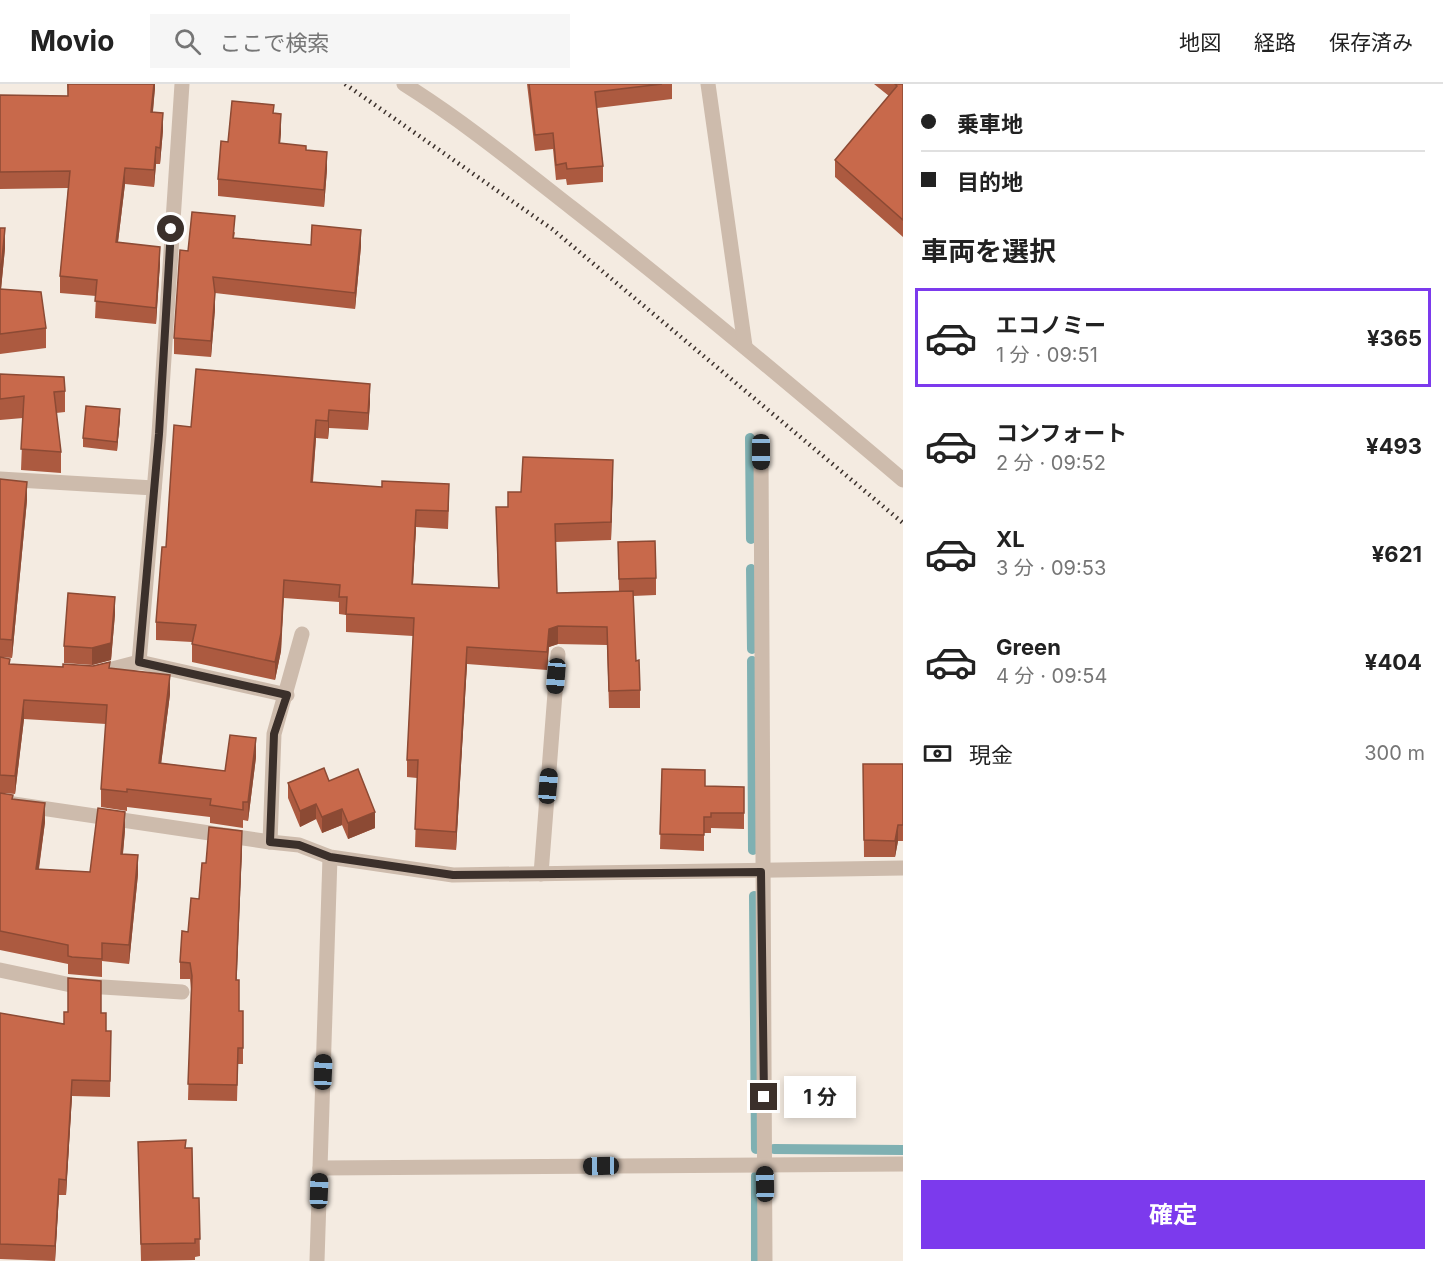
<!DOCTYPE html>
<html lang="ja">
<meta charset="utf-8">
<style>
:root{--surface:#fff;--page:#f6f6f6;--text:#222;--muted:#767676;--line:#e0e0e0;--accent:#7c3aed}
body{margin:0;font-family:Inter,"Noto Sans JP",sans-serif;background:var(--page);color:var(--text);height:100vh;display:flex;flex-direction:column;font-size:22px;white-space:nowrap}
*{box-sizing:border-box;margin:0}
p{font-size:20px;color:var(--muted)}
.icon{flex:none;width:33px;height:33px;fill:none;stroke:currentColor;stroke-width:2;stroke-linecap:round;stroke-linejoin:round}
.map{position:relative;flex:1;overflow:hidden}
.side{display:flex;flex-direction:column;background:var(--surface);width:540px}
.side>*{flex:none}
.banner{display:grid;align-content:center;height:132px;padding:0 18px;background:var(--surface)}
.end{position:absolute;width:27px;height:27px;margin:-14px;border:8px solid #3b302b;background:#fff;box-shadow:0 0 0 3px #fff}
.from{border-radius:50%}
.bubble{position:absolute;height:42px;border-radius:0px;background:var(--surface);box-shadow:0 3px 9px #0003;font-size:20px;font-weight:700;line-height:42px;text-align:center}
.car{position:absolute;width:18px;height:36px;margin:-18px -9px;border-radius:8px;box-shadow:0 0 4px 2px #0007;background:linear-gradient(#222 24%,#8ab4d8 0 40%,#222 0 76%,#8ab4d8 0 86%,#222 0)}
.banner b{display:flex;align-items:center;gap:21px;height:57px;font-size:22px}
.banner b+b{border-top:2px solid var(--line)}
.banner i{width:15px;height:15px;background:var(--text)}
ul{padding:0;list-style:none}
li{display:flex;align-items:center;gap:18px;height:99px;margin:0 12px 9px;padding:0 6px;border:3px solid transparent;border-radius:0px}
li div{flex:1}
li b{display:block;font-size:22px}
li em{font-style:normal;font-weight:700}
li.on{border-color:var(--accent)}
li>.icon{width:54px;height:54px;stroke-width:1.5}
h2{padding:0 18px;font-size:27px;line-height:72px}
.pay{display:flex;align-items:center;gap:15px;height:66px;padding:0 18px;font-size:22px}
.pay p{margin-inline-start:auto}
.action{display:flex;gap:12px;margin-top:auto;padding:12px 18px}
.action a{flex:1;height:69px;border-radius:0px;background:var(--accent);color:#fff;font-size:24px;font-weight:700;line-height:69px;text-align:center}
header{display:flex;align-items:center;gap:36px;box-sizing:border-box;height:84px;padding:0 30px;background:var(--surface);border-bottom:2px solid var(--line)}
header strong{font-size:28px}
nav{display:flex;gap:33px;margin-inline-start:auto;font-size:21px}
.search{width:420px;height:54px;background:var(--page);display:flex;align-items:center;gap:15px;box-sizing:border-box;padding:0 21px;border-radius:0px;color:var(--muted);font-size:22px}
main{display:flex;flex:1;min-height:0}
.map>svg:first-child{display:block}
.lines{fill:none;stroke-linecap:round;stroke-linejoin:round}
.stream{stroke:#7fb0b2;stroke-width:10}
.minor{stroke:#cdbbac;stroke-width:15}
.rail{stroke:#3b302b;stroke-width:4.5;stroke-dasharray:1.5 4.5;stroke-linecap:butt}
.wall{fill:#ac5a40}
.shaded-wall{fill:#8c4a34}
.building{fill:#c8694b;stroke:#8c4a34;stroke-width:1.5}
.route{stroke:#3b302b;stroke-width:8}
</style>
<header>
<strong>Movio</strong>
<div class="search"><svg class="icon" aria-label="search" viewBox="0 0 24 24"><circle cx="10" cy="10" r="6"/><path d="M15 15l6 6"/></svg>ここで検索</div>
<nav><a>地図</a><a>経路</a><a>保存済み</a></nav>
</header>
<main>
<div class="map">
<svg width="903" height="1177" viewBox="0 0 903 1177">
<rect width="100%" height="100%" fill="#f4ebe1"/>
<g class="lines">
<g class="stream">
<polyline points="750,354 751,455"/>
<polyline points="751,485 752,565"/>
<polyline points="752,577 753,766"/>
<polyline points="754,812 756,1065"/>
<polyline points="774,1065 903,1066"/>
<polyline points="756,1092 756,1177"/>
</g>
<g class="minor">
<path d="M404 0C463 37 517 81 572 124 685 212 794 304 903 396"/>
<polyline points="708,0 745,262"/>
<polyline points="761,368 765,1177"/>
<polyline points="0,395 154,404"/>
<polyline points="302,550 274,650 270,758 299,761 330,773 453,791 903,784"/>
<polyline points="139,578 159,350 182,0"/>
<polyline points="97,589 139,578 287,611"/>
<polyline points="0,718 270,758"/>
<polyline points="541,790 558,570"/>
<polyline points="0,886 71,901 182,908"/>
<polyline points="320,1084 903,1080"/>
<polyline points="317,1177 330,773"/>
</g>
<polyline class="rail" points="345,0 552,145 903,439"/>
</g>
<g class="wall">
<polygon points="67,0 155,0 153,28 163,46 160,80 156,80 154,103 125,100 118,158 160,179 156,240 95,234 96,212 60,209 60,192 68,104 0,105 0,11 68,12"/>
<polygon points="527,0 672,0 672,15 597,24 603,82 603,98 567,101 566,95 556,96 553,65 535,67"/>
<polygon points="874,0 903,0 903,153 835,93 835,76 889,12"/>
<polygon points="274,29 281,47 280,59 306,66 327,85 324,123 218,112 218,95 228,58"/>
<polygon points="0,144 5,164 1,205 46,244 46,264 0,270"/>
<polygon points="235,148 234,154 311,161 361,162 355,225 215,209 215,225 211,273 174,270 174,254 188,167"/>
<polygon points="0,290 65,307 65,328 56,329 61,368 61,389 21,386 23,334 0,336"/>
<polygon points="370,318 368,346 329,344 328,355 316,354 313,398 449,418 448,445 416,443 413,500 498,504 496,423 508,423 521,408 613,394 611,456 555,458 557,509 619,507 618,458 656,494 656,511 633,512 636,577 640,606 640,624 609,624 607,561 558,560 549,563 547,586 467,580 456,766 415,763 417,694 407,693 407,676 413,552 346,548 346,531 339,530 339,518 284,514 281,567 275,596 192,578 192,558 156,556 156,538 166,463 191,343"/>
<polygon points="120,334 117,367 83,363 83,354"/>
<polygon points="0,395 27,416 12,574 0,573 10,580 63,583 110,584 170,610 161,679 225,687 256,673 248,737 243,736 243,744 210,739 210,733 127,723 127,727 101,723 101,705 106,640 24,635 15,710 4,709 45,738 39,785 90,788 125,746 123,770 138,790 129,880 102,877 102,893 68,890 68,880 0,866"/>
<polygon points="115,530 111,576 92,581 64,579 64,562"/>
<polygon points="863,680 903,680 903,757 898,757 895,773 864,773"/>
<polygon points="662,685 705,702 744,703 744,745 711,744 711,749 704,749 704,767 660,765"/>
<polygon points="329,697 375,744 348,755 342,741 322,749 316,735 300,743 288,714 288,699"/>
<polygon points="242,764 236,896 239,927 243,927 243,980 238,980 237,1017 188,1016 191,905 190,895 180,895 180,878 188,848 199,815 206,779"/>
<polygon points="0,929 64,940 101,929 106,947 111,947 110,1013 72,1012 66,1111 59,1111 55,1177 0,1175"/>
<polygon points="138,1058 186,1064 193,1114 199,1114 200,1172 195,1173 195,1176 141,1177"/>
</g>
<g class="shaded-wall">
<polygon points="154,0 155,0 155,5 151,45 151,28"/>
<polygon points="163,29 163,46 160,80 160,64"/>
<polygon points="281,30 281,47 279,76 279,59"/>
<polygon points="156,63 156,80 154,103 154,86"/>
<polygon points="327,68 327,85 324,123 324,106"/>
<polygon points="125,84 125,100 116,174 116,158"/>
<polygon points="5,144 5,164 0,216 0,196"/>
<polygon points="361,146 361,162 355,225 355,209"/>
<polygon points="160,163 160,179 156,240 156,224"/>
<polygon points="215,209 215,225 211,273 211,257"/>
<polygon points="370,300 370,318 368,346 368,329"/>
<polygon points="120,325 120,334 117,367 117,358"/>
<polygon points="329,326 329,344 328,355 328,337"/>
<polygon points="316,336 316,354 311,416 311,398"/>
<polygon points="613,376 613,394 611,456 611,438"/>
<polygon points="27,398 27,416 12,574 12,556"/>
<polygon points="416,426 416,443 412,518 412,500"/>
<polygon points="284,496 281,567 275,596 275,578"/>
<polygon points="115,513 115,530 111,576 92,581 92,564"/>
<polygon points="558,542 558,560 549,563 547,586 547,568 549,545"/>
<polygon points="467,563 467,580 456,766 456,748"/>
<polygon points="170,591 170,610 159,697 159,679"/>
<polygon points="24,616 24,635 15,710 15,692"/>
<polygon points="256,654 256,673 248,737 248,718"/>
<polygon points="45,719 45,738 36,804 36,785"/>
<polygon points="316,720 316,735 300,743 300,727"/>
<polygon points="342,725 342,741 322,749 322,733"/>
<polygon points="125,728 125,746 121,788 121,770"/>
<polygon points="375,728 375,744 348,755 348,739"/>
<polygon points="898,741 898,757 895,773 895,757"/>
<polygon points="242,747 242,764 236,912 236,896"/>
<polygon points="138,771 138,790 129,880 129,861"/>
<polygon points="72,996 72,1012 66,1111 66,1096"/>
<polygon points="59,1095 59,1111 55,1177 55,1162"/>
</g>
<g class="building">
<polygon points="68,0 154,0 151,28 163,29 160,64 156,63 154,86 125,84 116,158 160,163 156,224 95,217 97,196 60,192 70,87 0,88 0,11 68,12"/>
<polygon points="529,0 662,0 595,8 603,82 567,85 566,79 556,81 553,49 535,51"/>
<polygon points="895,0 903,0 903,136 835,76 897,2"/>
<polygon points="232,17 274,21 273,29 281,30 279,59 306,62 306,66 327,68 324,106 218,95 221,57 228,58"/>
<polygon points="192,128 235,132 233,154 311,161 312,141 361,146 355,209 213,193 215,209 211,257 174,254 180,166 188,167"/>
<polygon points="0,144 5,144 0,196"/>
<polygon points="0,205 41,208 46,244 0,250"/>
<polygon points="196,285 370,300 368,329 329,326 328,337 316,336 311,398 382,403 382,397 449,400 448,427 416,426 412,500 499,504 496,423 508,423 508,408 521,408 523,373 613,376 611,438 555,440 557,509 633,507 636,577 639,576 640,606 609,607 607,543 558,542 549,545 547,568 467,563 456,748 415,745 418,676 407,676 414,534 346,530 347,513 339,513 340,501 284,496 281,549 275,578 192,560 196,541 156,538 162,463 166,463 174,341 191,343"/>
<polygon points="0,290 64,293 65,307 54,308 61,368 21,365 24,312 0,315"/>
<polygon points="86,322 120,325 117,358 83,354"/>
<polygon points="0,395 27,398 12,556 0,555"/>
<polygon points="655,457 656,494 619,495 618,458"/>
<polygon points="68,509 115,513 111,559 92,564 64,562"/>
<polygon points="0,573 10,575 9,580 63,583 63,580 93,582 110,578 109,584 170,591 159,679 225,687 230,651 256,654 248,718 243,718 243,726 210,721 211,715 127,705 127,708 101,705 107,621 24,616 15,692 0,691"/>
<polygon points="863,680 903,680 903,741 898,741 895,757 864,756"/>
<polygon points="324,684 329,697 358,685 375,728 348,739 342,725 322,733 316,720 300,727 288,699"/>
<polygon points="662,685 705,686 705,702 744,703 744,729 711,729 711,733 704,733 704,751 660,750"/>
<polygon points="0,709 13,711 12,715 45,719 36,785 90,788 98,724 125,728 121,770 138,771 129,861 102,859 102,875 72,873 68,872 68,861 0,847"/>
<polygon points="209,743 242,747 236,896 239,896 239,927 243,927 243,964 238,964 237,1001 188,1000 192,892 190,879 180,878 182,847 188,848 191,814 199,815 202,779 206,779"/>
<polygon points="68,894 101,897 101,929 106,929 106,947 111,947 110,997 72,996 66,1096 59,1095 55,1162 0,1160 0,929 64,940 64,928 68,928"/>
<polygon points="186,1056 185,1064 192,1064 193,1114 199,1114 200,1155 195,1155 195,1159 141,1160 138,1058"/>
</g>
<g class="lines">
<polyline class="route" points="171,145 159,350 139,578 287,611 274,650 270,758 299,761 330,773 453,791 761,788 764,1013"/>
</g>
</svg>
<i class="end from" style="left:171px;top:145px"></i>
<i class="end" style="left:764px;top:1013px"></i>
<div class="bubble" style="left:784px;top:992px;width:72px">1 分</div>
<i class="car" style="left:761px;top:368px;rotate:180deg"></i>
<i class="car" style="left:556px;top:592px;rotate:185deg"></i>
<i class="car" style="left:548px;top:702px;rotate:5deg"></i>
<i class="car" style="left:323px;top:988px;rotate:2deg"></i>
<i class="car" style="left:601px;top:1082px;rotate:269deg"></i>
<i class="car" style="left:765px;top:1100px;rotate:359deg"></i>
<i class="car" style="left:319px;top:1107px;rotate:2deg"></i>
</div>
<section class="side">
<div class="banner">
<b><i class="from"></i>乗車地</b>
<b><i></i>目的地</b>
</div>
<h2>車両を選択</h2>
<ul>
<li class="on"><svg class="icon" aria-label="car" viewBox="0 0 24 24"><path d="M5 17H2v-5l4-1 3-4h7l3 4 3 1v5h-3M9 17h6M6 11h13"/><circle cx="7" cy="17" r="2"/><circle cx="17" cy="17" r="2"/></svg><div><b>エコノミー</b><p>1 分 · 09:51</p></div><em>¥365</em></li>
<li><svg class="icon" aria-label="car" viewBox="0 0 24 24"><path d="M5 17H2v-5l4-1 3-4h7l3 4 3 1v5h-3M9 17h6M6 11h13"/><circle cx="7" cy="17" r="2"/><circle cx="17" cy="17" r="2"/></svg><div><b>コンフォート</b><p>2 分 · 09:52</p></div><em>¥493</em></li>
<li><svg class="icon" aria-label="car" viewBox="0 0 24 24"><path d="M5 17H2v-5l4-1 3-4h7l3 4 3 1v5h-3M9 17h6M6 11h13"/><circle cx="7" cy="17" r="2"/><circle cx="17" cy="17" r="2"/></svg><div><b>XL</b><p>3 分 · 09:53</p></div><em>¥621</em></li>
<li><svg class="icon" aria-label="car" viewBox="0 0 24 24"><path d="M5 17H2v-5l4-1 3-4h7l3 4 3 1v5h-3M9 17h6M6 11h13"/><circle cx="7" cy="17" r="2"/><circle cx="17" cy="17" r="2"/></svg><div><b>Green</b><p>4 分 · 09:54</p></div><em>¥404</em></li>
</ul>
<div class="pay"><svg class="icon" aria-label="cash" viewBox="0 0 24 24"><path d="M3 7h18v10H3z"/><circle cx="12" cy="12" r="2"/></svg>現金<p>300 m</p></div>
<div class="action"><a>確定</a></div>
</section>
</main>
